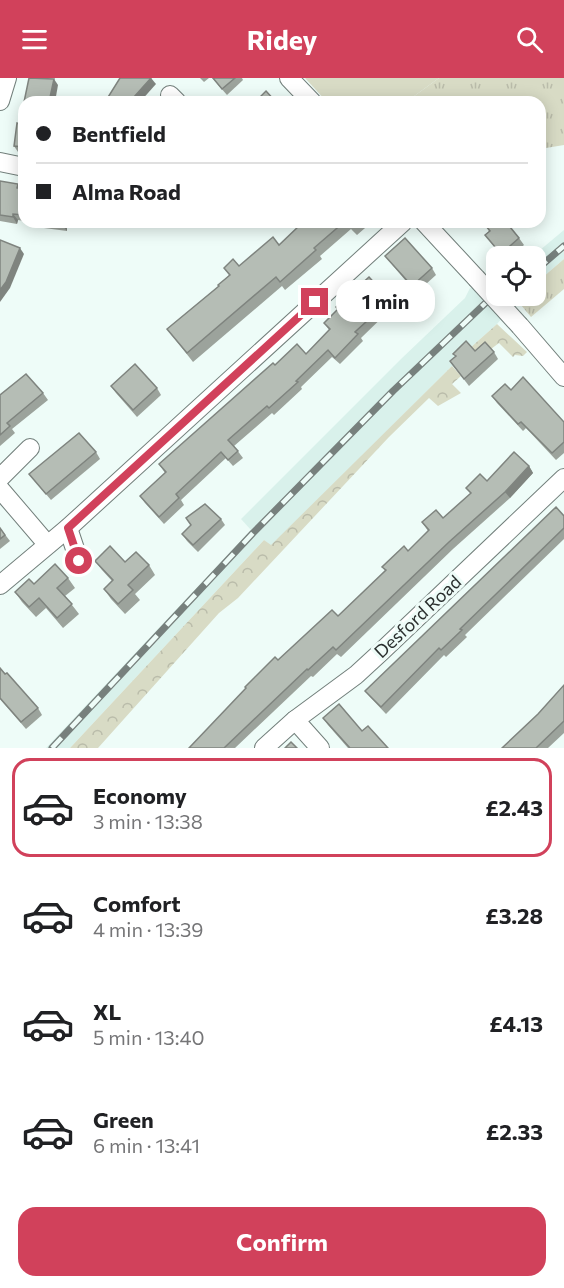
<!DOCTYPE html>
<meta charset="utf-8">
<style>
:root{--surface:#fff;--page:#f2f2f2;--text:#202124;--muted:#757577;--line:#e0e0e0;--accent:#d1415b}
body{margin:0;font-family:Commissioner,sans-serif;background:var(--page);color:var(--text);height:100vh;display:flex;flex-direction:column;font-size:22px;white-space:nowrap}
*{box-sizing:border-box;margin:0}
p{font-size:20px;color:var(--muted)}
.icon{flex:none;width:33px;height:33px;fill:none;stroke:currentColor;stroke-width:2;stroke-linecap:round;stroke-linejoin:round}
.map{position:relative;height:670px;overflow:hidden}
.panel{display:flex;flex-direction:column;background:var(--surface);flex:1}
.panel>*{flex:none}
.top-card{position:absolute;left:18px;top:18px;width:528px;height:132px;border-radius:18px;box-shadow:0 3px 15px #0003;display:grid;align-content:center;height:132px;padding:0 18px;background:var(--surface)}
.buttons{position:absolute;left:486px;top:168px;display:grid;gap:12px}
.buttons a{display:grid;place-items:center;width:60px;height:60px;border-radius:12px;background:var(--surface);box-shadow:0 3px 15px #0003;font-size:30px}
.end{position:absolute;width:27px;height:27px;margin:-14px;border:8px solid #d1415b;background:#fff;box-shadow:0 0 0 3px #fff}
.from{border-radius:50%}
.bubble{position:absolute;height:42px;border-radius:18px;background:var(--surface);box-shadow:0 3px 15px #0003;font-size:20px;font-weight:700;line-height:42px;text-align:center}
.top-card b{display:flex;align-items:center;gap:21px;height:57px;font-size:22px}
.top-card b+b{border-top:2px solid var(--line)}
.top-card i{width:15px;height:15px;background:var(--text)}
ul{padding:10px 0 0;list-style:none}
li{display:flex;align-items:center;gap:18px;height:99px;margin:0 12px 9px;padding:0 6px;border:3px solid transparent;border-radius:18px}
li div{flex:1}
li b{display:block;font-size:22px}
li em{font-style:normal;font-weight:700}
li.current{border-color:var(--accent)}
li>.icon{width:54px;height:54px;stroke-width:1.5}
.cta{display:flex;gap:12px;margin-top:auto;padding:12px 18px}
.cta a{flex:1;height:69px;border-radius:18px;background:var(--accent);color:#fff;font-size:24px;font-weight:700;line-height:69px;text-align:center}
header{display:flex;justify-content:space-between;align-items:center;height:78px;padding:0 18px;background:var(--accent);color:#fff;font-size:27px;font-weight:700}
.map>svg:first-child{display:block}
.built{fill:#d9f1eb}
.grass{fill:url(#grass-tufts)}
.forest{fill:url(#forest-crowns)}
.green{fill:#d8dbc5}
.lines{fill:none;stroke-linecap:round;stroke-linejoin:round}
.minor-casing{stroke:#727f7b;stroke-width:20}
.minor{stroke:#fff;stroke-width:18}
.rail-casing{stroke:#77807d;stroke-width:7}
.rail{stroke:#eefcf8;stroke-width:4.5;stroke-dasharray:14;stroke-linecap:butt}
.minor-bridge-casing{stroke:#727f7b;stroke-width:20;stroke-linecap:butt}
.minor-bridge{stroke:#fff;stroke-width:18}
.wall{fill:#9ca39c}
.shaded-wall{fill:#7f847f}
.building{fill:#b5bdb5;stroke:#7f847f;stroke-width:1.5}
.route{stroke:#d1415b;stroke-width:8}
.labels{text-anchor:middle;stroke-width:6;stroke-linejoin:round;paint-order:stroke}
.street-label{font-size:18px;fill:#2a2f2e;stroke:#eefcf8}
</style>
<header><svg class="icon" aria-label="menu" viewBox="0 0 24 24"><path d="M4 6h16M4 12h16M4 18h16"/></svg>Ridey<svg class="icon" aria-label="search" viewBox="0 0 24 24"><circle cx="10" cy="10" r="6"/><path d="M15 15l6 6"/></svg></header>
<div class="map">
<svg width="564" height="670" viewBox="0 0 564 670">
<defs>
<pattern id="grass-tufts" width="24" height="20" patternUnits="userSpaceOnUse" patternTransform="scale(1.5)"><rect width="24" height="20" fill="#d8dbc5"/><path d="M3 7l-1-3M5 7V3M7 7l1-3M15 17l-1-3M17 17v-4M19 17l1-3" fill="none" stroke="#babcaa"/></pattern>
<pattern id="forest-crowns" width="20" height="18" patternUnits="userSpaceOnUse" patternTransform="scale(1.5)"><rect width="20" height="18" fill="#d8dbc5"/><path d="M2 6a3 3 0 1 1 6 0M12 15a3 3 0 1 1 6 0" fill="none" stroke="#babcaa"/></pattern>
</defs>
<rect width="100%" height="100%" fill="#eefcf8"/>
<g class="built">
<polygon points="564,152 564,181 536,205 536,178 533,178"/>
<polygon points="496,205 496,218 521,218 497,246 470,270 460,285 455,290 452,288 271,468 264,462 70,670 46,670 251,452 241,441 401,281 465,220 470,210"/>
</g>
<g class="grass">
<polygon points="439,0 564,0 564,67 540,71 540,24 406,24"/>
<polygon points="564,181 564,211 531,239 516,221 521,218 536,218 536,205"/>
</g>
<g class="forest">
<polygon points="497,246 527,274 523,278 515,277 513,279 499,265 479,280 470,270"/>
<polygon points="452,288 461,298 452,306 461,315 438,328 429,320 389,359 238,520 219,535 98,670 70,670 264,462 271,467"/>
</g>
<polygon class="green" points="305,0 439,0 406,24 327,24"/>
<g class="lines">
<defs>
<g id="minor">
<polyline points="289,0 312,24"/>
<polyline points="170,17 177,24"/>
<polyline points="0,23 7,0"/>
<polyline points="0,84 24,89"/>
<polyline points="424,144 476,200"/>
<polyline points="520,248 564,299"/>
<polyline points="0,400 30,370"/>
<polyline points="0,411 47,466"/>
<polyline points="68,450 79,483"/>
<polyline points="0,507 68,450 403,144"/>
<polyline points="295,642 320,670"/>
<polyline points="264,670 295,642 356,597 381,574 564,400"/>
</g>
</defs>
<use href="#minor" class="minor-casing"/>
<use href="#minor" class="minor"/>
<defs>
<g id="rail">
<polyline points="536,192 564,168"/>
<polyline points="52,670 253,455 393,313 496,215"/>
</g>
</defs>
<use href="#rail" class="rail-casing"/>
<use href="#rail" class="rail"/>
<defs>
<polyline id="minor-bridge" points="476,200 520,248"/>
</defs>
<use href="#minor-bridge" class="minor-bridge-casing"/>
<use href="#minor-bridge" class="minor-bridge"/>
</g>
<g class="wall">
<polygon points="200,0 209,0 204,4"/>
<polygon points="212,0 242,0 243,2 227,17"/>
<polygon points="24,25 24,75 18,74 14,68 20,46"/>
<polygon points="0,103 24,111 24,143 18,142 17,146 0,143"/>
<polygon points="31,144 121,144 96,146 96,148 67,148 67,153 44,150 41,145"/>
<polygon points="297,144 372,144 357,157 351,151 320,178 322,181 285,212 282,208 193,284 167,251 219,208 229,197 224,190 239,188 279,167 300,147"/>
<polygon points="486,148 519,160 524,167 511,178 502,178 485,157 489,153"/>
<polygon points="385,178 432,190 436,197 416,215 390,184"/>
<polygon points="390,222 394,228 361,260 363,263 340,286 332,279 301,309 302,311 274,337 272,335 234,368 243,380 233,388 226,380 181,422 184,427 164,446 145,425 140,418 165,395 159,386 275,287 306,276 329,252 324,245"/>
<polygon points="475,273 494,274 498,281 469,308 450,283"/>
<polygon points="111,308 157,310 161,317 137,339 116,315"/>
<polygon points="511,312 564,344 564,375 556,382 526,350 523,353 497,325 492,318"/>
<polygon points="43,315 48,322 12,351 15,355 0,368 0,317"/>
<polygon points="96,374 100,381 51,422 29,396"/>
<polygon points="529,388 533,395 510,420 453,471 341,579 337,576 313,599 311,598 235,670 189,670 278,582 338,538 385,493 382,489 408,473 428,453 422,444 443,440 471,416 466,410"/>
<polygon points="564,438 564,461 465,557 467,559 446,579 444,577 386,636 370,619 365,613"/>
<polygon points="186,440 221,441 225,447 198,474 187,463 182,456 191,447"/>
<polygon points="0,450 10,463 0,471"/>
<polygon points="95,483 125,484 149,487 155,497 135,516 140,522 125,536 111,521 104,511 112,503 102,492"/>
<polygon points="68,500 75,510 65,518 79,536 63,550 46,530 36,539 22,524 15,514 34,506"/>
<polygon points="0,590 38,630 42,637 26,651 0,621"/>
<polygon points="564,607 564,655 548,670 502,670 538,636"/>
<polygon points="323,640 362,653 388,670 348,670 328,647"/>
</g>
<g class="shaded-wall">
<polygon points="151,0 156,6 140,24 134,24 134,19"/>
<polygon points="54,1 58,7 55,24 49,24"/>
<polygon points="13,136 18,142 17,146 13,139"/>
<polygon points="62,144 64,144 67,148 67,153 62,147"/>
<polygon points="20,170 24,176 10,210 0,224 0,212"/>
<polygon points="529,388 533,395 510,420 505,414"/>
</g>
<g class="building">
<polygon points="29,0 54,1 49,24 24,24"/>
<polygon points="120,0 151,0 134,19 136,21 134,24 105,24"/>
<polygon points="213,0 235,0 222,11"/>
<polygon points="266,13 276,24 255,24"/>
<polygon points="24,25 24,69 14,68 17,45 20,46"/>
<polygon points="0,103 18,106 17,110 24,111 24,137 13,136 13,139 0,137"/>
<polygon points="42,144 62,144 62,147"/>
<polygon points="299,144 344,144 314,170 316,172 280,204 276,199 187,275 167,251 219,208 218,207 230,197 224,190 233,181 239,188 273,159 279,167 301,146"/>
<polygon points="347,144 356,144 351,149"/>
<polygon points="490,144 506,144 519,160 501,176 485,157 490,153 486,148"/>
<polygon points="405,160 432,190 412,208 385,178"/>
<polygon points="0,162 20,170 6,204 0,212"/>
<polygon points="369,199 390,222 355,254 358,256 335,280 328,272 296,303 298,304 269,330 267,328 228,362 238,373 228,382 221,374 176,416 179,420 159,439 140,418 166,394 159,386 273,285 275,287 297,266 306,276 330,251 324,245 338,231 336,229"/>
<polygon points="466,263 475,273 485,264 494,274 464,301 450,283 456,278 453,276"/>
<polygon points="135,286 157,310 133,332 111,308"/>
<polygon points="26,296 43,315 7,345 10,348 0,357 0,317"/>
<polygon points="523,299 564,344 564,364 552,375 521,344 518,346 492,318 505,306 511,312"/>
<polygon points="79,355 96,374 46,416 29,396"/>
<polygon points="514,374 529,388 505,414 449,464 336,572 333,569 308,592 307,591 224,670 189,670 246,610 245,609 275,579 278,582 332,532 338,538 386,492 382,489 404,468 408,473 429,452 422,444 436,432 443,440 471,415 466,410 480,396 487,403"/>
<polygon points="205,426 221,441 193,467 182,456 191,447 186,440"/>
<polygon points="556,429 564,438 564,450 460,551 462,552 441,572 439,570 381,629 365,613"/>
<polygon points="0,450 5,457 0,461"/>
<polygon points="110,468 125,484 136,474 149,487 128,507 133,512 118,526 104,511 113,502 95,483"/>
<polygon points="55,486 68,500 57,510 72,526 57,540 39,520 29,529 15,514 29,501 34,506"/>
<polygon points="0,590 5,596 7,595 38,630 21,644 0,620"/>
<polygon points="564,607 564,643 536,670 502,670 538,636"/>
<polygon points="339,626 362,653 368,648 388,670 350,670 323,640"/>
<polygon points="291,664 297,670 285,670"/>
</g>
<g class="lines">
<polyline class="route" points="79,483 68,450 315,224"/>
</g>
<g class="labels">
<g class="street-label">
<text transform="translate(418 539) rotate(-43)" y="6">Desford Road</text>
</g>
</g>
</svg>
<div class="buttons">
<a><svg class="icon" aria-label="locate" viewBox="0 0 24 24"><circle cx="12" cy="12" r="6"/><path d="M12 2v4M12 18v4M2 12h4M18 12h4"/></svg></a>
</div>
<i class="end from" style="left:79px;top:483px"></i>
<i class="end" style="left:315px;top:224px"></i>
<div class="bubble" style="left:336px;top:202px;width:99px">1 min</div>
<div class="top-card">
<b><i class="from"></i>Bentfield</b>
<b><i></i>Alma Road</b>
</div>
</div>
<section class="panel">
<ul>
<li class="current"><svg class="icon" aria-label="car" viewBox="0 0 24 24"><path d="M5 17H2v-5l4-1 3-4h7l3 4 3 1v5h-3M9 17h6M6 11h13"/><circle cx="7" cy="17" r="2"/><circle cx="17" cy="17" r="2"/></svg><div><b>Economy</b><p>3 min · 13:38</p></div><em>£2.43</em></li>
<li><svg class="icon" aria-label="car" viewBox="0 0 24 24"><path d="M5 17H2v-5l4-1 3-4h7l3 4 3 1v5h-3M9 17h6M6 11h13"/><circle cx="7" cy="17" r="2"/><circle cx="17" cy="17" r="2"/></svg><div><b>Comfort</b><p>4 min · 13:39</p></div><em>£3.28</em></li>
<li><svg class="icon" aria-label="car" viewBox="0 0 24 24"><path d="M5 17H2v-5l4-1 3-4h7l3 4 3 1v5h-3M9 17h6M6 11h13"/><circle cx="7" cy="17" r="2"/><circle cx="17" cy="17" r="2"/></svg><div><b>XL</b><p>5 min · 13:40</p></div><em>£4.13</em></li>
<li><svg class="icon" aria-label="car" viewBox="0 0 24 24"><path d="M5 17H2v-5l4-1 3-4h7l3 4 3 1v5h-3M9 17h6M6 11h13"/><circle cx="7" cy="17" r="2"/><circle cx="17" cy="17" r="2"/></svg><div><b>Green</b><p>6 min · 13:41</p></div><em>£2.33</em></li>
</ul>
<div class="cta"><a>Confirm</a></div>
</section>
